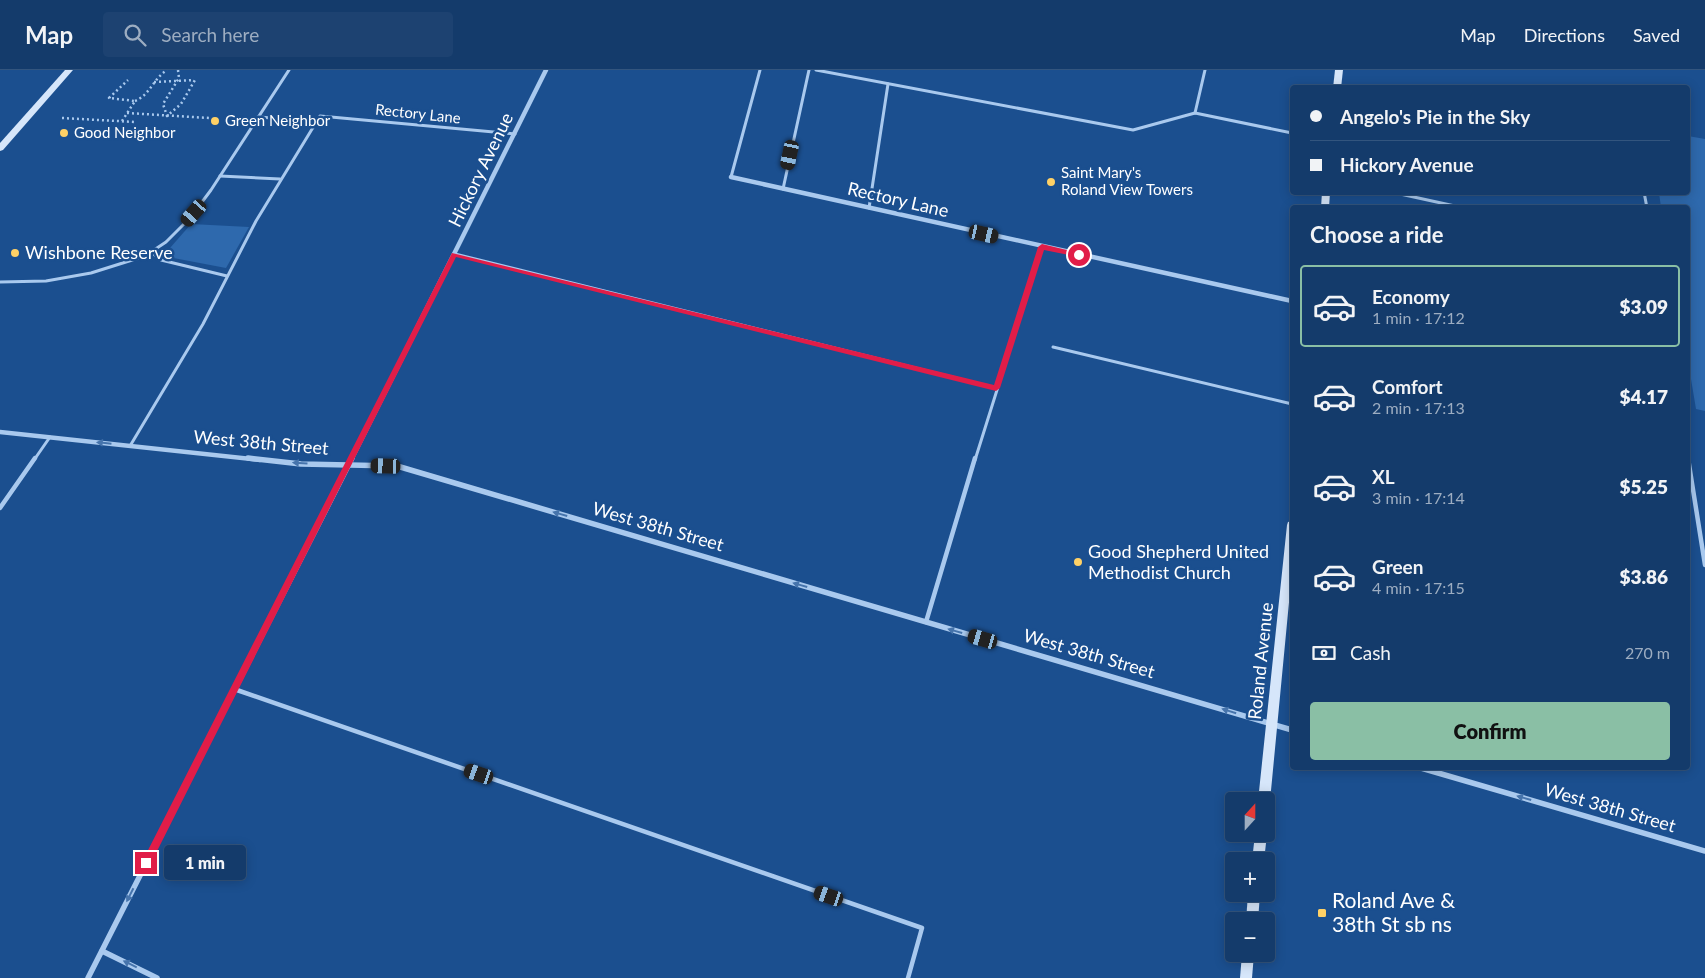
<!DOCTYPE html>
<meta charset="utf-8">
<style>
:root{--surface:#143b6b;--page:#1d4271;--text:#f1f3f6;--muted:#9dadc1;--line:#33557e;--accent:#8abfa5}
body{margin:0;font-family:Lato,sans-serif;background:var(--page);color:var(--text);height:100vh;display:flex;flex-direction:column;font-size:19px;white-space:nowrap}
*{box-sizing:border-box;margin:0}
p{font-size:16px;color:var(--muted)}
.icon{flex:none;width:28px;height:28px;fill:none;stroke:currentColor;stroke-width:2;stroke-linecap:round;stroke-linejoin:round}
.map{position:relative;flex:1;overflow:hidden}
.sheet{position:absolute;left:1290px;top:135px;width:400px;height:565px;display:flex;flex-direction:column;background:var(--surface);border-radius:5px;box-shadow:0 2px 12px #0003,0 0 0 1px var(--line)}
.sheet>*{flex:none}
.banner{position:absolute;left:1290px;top:15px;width:400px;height:110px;border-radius:5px;box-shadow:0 2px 12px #0003,0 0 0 1px var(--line);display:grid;align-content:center;height:110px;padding:0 20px;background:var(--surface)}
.needle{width:32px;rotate:21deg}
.fabs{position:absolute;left:1225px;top:722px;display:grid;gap:10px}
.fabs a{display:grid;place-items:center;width:50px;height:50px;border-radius:5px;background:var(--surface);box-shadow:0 2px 12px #0003,0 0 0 1px var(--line);font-size:25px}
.end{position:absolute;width:22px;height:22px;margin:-11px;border:6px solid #e11d48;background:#fff;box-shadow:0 0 0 2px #fff}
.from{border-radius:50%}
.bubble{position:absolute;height:35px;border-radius:5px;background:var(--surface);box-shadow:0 2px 12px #0003,0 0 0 1px var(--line);font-size:16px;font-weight:800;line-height:35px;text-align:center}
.car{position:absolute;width:15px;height:30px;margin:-15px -8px;border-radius:6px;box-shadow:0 0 4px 1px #0007;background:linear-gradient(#222 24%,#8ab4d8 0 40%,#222 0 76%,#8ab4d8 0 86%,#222 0)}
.banner b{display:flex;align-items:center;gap:18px;height:48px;font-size:19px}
.banner b+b{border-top:1px solid var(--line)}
.banner i{width:12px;height:12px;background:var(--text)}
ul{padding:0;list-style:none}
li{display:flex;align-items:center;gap:15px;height:82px;margin:0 10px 8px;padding:0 10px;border:2px solid transparent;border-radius:5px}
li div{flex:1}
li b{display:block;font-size:19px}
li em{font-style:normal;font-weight:800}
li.current{border-color:var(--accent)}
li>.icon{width:45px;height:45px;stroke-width:1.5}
h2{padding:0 20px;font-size:22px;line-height:60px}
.pay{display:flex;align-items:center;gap:12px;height:55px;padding:0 20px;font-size:19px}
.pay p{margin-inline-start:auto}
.button{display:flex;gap:10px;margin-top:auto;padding:10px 20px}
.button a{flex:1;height:58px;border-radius:5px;background:var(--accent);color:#111;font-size:20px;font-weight:800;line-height:58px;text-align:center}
header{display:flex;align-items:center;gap:30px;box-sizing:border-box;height:70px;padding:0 25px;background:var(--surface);border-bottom:1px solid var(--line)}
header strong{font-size:24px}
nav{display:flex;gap:28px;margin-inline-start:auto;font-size:18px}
.search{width:350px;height:45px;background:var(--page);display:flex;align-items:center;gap:12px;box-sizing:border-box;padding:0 18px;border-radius:5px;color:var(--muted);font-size:19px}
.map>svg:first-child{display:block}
.green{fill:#2e69ad}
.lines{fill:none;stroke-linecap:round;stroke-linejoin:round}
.path{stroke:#a9c9ee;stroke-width:2.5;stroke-dasharray:2 3;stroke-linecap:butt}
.lane-far1{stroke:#a9c9ee;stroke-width:3}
.lane{stroke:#a9c9ee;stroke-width:4.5}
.street-far1{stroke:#a9c9ee;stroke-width:4.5}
.street{stroke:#a9c9ee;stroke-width:5.5}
.secondary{fill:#d6e6fa;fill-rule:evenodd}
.oneway{fill:#4674ac}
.route{fill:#e11d48}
.poi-dot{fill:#ffd166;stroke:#1b4f8f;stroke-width:2}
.labels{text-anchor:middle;stroke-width:5;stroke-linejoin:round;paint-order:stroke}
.far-street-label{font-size:15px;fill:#fff;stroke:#1b4f8f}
.far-poi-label{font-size:15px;fill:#fff;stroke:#1b4f8f;text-anchor:start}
.street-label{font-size:18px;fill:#fff;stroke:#1b4f8f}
.poi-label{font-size:18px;fill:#fff;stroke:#1b4f8f;text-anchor:start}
.near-poi-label{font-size:21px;fill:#fff;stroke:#1b4f8f;text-anchor:start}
</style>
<header>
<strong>Map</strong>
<div class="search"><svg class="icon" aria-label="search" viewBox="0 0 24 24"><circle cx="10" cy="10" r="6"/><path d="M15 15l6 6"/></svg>Search here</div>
<nav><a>Map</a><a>Directions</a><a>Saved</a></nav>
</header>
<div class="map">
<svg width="1705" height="908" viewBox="0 0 1705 908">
<rect width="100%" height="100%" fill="#1b4f8f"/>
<g class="green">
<polygon points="1688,66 1705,69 1705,341 1696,339 1688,291 1688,138 1661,137 1659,123 1688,122"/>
<polygon points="191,154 249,157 226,198 163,186"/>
</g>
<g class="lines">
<g class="path">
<polyline points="178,0 179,8 163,34 167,46 181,34 195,10"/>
<polyline points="154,12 194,10"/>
<path d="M135 31C150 25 153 9 167 0"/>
<polyline points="127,43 209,48"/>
<polyline points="62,48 135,52"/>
<polyline points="122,51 135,31 109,28 128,10"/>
</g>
<g class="lane-far1">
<polyline points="816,0 1133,60 1195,43 1292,63"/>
<polyline points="1195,43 1205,0"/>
<polyline points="258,47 315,51"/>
<polyline points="220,106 280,109"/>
<polyline points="731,107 760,0"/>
<polyline points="783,119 809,0"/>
<polyline points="1391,122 1464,138"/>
<polyline points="1644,122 1647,138"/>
<polyline points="869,138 888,14"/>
<polyline points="151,182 161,190 227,206"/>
<polyline points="455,184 996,318"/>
<polyline points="0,212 46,211 91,203 145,186 166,172 190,148 211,120 289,0"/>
<polyline points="1053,277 1292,334"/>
<polyline points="130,376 203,254 256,151 320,46 515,64"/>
<polyline points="34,390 50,367"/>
<polyline points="975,390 1042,177"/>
</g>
<g class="lane">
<polyline points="1688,388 1705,495"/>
<polyline points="0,438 35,388"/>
<polyline points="926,552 975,388"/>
<polyline points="234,619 922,858 908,908"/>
</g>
<g class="street-far1">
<polyline points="731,107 1292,231"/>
<polyline points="0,362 260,390"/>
<polyline points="351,390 546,0"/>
</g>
<g class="street">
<polyline points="248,388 301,394 397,396 1292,660"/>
<polyline points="1421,698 1705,781"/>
<polyline points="102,881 157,908"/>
<polyline points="88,908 352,388"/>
</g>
<g class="secondary">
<polygon points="65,0 73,0 3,80 0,81 0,73"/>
<polygon points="1335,0 1343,0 1341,18 1333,18"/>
<polygon points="1322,122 1330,122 1329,138 1321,138"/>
<polygon points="1292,451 1292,501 1270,731 1266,736 1266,731 1258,731 1287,455 1288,452"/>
<polygon points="1266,762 1267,764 1264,791 1252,791 1255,764 1266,764"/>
<polygon points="1248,824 1260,824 1258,851 1246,851"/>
<polygon points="1242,884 1254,884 1252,908 1240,908"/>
</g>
</g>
<defs><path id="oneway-solid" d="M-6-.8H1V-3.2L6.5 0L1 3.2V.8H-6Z" transform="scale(1.25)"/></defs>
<g class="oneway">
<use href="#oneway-solid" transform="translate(104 373) rotate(-174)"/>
<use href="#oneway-solid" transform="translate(300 393) rotate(-177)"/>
<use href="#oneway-solid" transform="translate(560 444) rotate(-164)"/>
<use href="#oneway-solid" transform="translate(800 515) rotate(-164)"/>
<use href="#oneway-solid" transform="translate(955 561) rotate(-164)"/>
<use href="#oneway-solid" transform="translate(1229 641) rotate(-163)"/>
<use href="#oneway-solid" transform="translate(1524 728) rotate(-164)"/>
<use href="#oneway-solid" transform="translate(130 825) rotate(117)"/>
<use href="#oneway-solid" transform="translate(130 894) rotate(-154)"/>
</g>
<polygon class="route" points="1042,174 1079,183 1082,185 1079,187 1044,180 1000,318 996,321 456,187 149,797 143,797 143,790 452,183 994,315 1038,177"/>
<g class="poi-dot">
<circle cx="215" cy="51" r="5"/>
<circle cx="64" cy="63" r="5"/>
<circle cx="1051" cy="112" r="5"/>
<circle cx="15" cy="183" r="5"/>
<circle cx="1078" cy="492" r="5"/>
<rect x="1317" y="838" width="10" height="10" rx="2.5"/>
</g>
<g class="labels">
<g class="far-street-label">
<text transform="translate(418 44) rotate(6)" y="5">Rectory Lane</text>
</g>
<g class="far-poi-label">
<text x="225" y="56">Green Neighbor</text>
<text x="74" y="68">Good Neighbor</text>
<text x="1061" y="108">Saint Mary's<tspan x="1061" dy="17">Roland View Towers</tspan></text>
</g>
<g class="street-label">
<text transform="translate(481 100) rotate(-64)" y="6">Hickory Avenue</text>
<text transform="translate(898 130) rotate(13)" y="6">Rectory Lane</text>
<text transform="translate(261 373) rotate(5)" y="6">West 38th Street</text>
<text transform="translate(658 457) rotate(16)" y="6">West 38th Street</text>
<text transform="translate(1089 584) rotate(16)" y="6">West 38th Street</text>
<text transform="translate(1261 591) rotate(-84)" y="6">Roland Avenue</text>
<text transform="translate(1610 738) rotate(16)" y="6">West 38th Street</text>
</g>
<g class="poi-label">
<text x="25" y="189">Wishbone Reserve</text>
<text x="1088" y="488">Good Shepherd United<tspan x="1088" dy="21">Methodist Church</tspan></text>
</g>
<g class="near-poi-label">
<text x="1332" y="838">Roland Ave &amp;<tspan x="1332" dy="24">38th St sb ns</tspan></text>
</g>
</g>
</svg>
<div class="fabs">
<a><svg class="needle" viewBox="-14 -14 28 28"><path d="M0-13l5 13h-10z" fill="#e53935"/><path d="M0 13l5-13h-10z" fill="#9dadc1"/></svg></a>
<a>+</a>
<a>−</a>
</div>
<i class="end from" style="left:1079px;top:185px"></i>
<i class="end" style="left:146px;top:793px"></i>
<div class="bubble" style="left:164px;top:775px;width:82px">1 min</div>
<i class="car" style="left:790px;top:85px;rotate:192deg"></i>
<i class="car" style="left:194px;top:143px;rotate:221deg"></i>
<i class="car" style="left:984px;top:164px;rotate:103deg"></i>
<i class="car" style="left:386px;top:396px;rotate:272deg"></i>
<i class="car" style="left:983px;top:569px;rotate:286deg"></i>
<i class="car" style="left:479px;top:704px;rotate:289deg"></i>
<i class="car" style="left:829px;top:826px;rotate:289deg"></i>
<div class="banner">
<b><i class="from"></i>Angelo's Pie in the Sky</b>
<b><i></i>Hickory Avenue</b>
</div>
<section class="sheet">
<h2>Choose a ride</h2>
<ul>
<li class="current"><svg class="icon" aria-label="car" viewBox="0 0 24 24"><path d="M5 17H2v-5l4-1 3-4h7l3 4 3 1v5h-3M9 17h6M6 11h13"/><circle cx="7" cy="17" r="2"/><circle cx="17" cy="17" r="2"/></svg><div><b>Economy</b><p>1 min · 17:12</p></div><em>$3.09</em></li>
<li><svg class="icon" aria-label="car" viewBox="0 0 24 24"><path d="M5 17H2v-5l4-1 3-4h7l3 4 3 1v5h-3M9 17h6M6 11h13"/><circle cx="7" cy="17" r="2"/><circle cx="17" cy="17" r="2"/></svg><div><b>Comfort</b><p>2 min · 17:13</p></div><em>$4.17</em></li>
<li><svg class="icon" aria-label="car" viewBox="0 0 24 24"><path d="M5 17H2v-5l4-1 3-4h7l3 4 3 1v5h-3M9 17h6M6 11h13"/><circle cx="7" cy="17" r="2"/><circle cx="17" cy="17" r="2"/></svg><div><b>XL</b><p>3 min · 17:14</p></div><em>$5.25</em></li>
<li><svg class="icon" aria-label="car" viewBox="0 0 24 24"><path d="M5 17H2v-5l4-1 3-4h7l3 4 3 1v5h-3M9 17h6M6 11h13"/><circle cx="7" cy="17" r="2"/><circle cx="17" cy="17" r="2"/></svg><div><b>Green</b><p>4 min · 17:15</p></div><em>$3.86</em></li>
</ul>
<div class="pay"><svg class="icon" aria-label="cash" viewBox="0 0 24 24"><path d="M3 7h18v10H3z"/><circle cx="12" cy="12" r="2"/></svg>Cash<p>270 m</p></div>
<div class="button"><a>Confirm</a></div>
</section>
</div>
